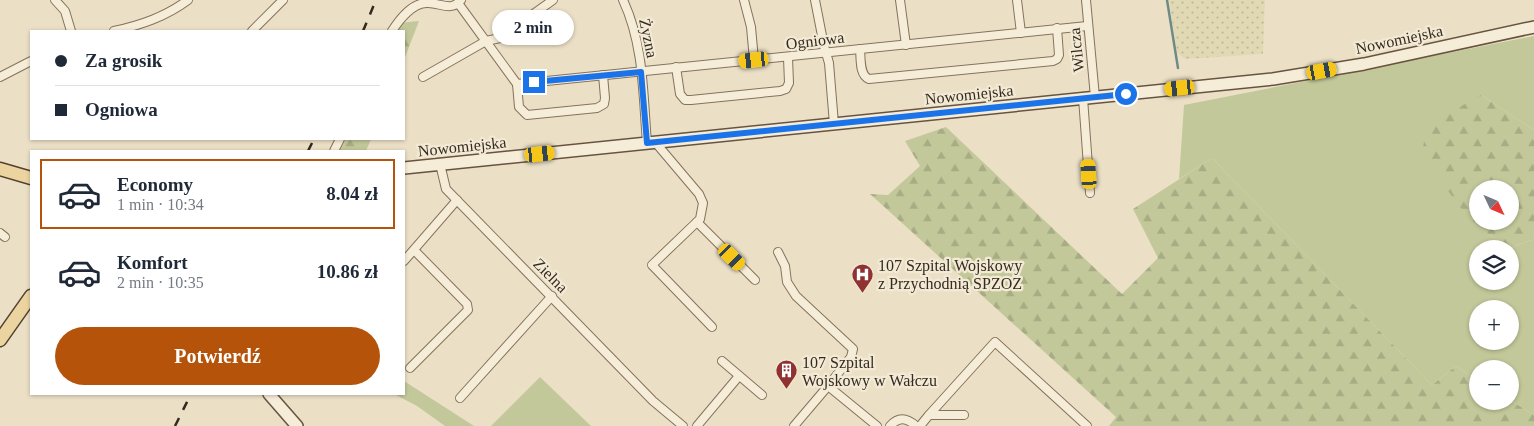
<!DOCTYPE html>
<html lang="pl">
<meta charset="utf-8">
<style>
:root{--surface:#fff;--page:#f2f2f3;--text:#1f2937;--muted:#747a83;--line:#e0e1e3;--accent:#b45309}
body{margin:0;font-family:Georgia,serif;background:var(--page);color:var(--text);height:100vh;display:flex;flex-direction:column;font-size:19px;white-space:nowrap}
*{box-sizing:border-box;margin:0}
p{font-size:16px;color:var(--muted)}
.icon{flex:none;width:28px;height:28px;fill:none;stroke:currentColor;stroke-width:2;stroke-linecap:round;stroke-linejoin:round}
.map{position:relative;flex:1;overflow:hidden}
.panel{position:absolute;left:30px;top:150px;width:375px;height:245px;display:flex;flex-direction:column;background:var(--surface);border-radius:0px;box-shadow:0 1px 4px #0004}
.panel>*{flex:none}
.banner{position:absolute;left:30px;top:30px;width:375px;height:110px;border-radius:0px;box-shadow:0 1px 4px #0004;display:grid;align-content:center;height:110px;padding:0 25px;background:var(--surface)}
.needle{width:32px;rotate:134deg}
.controls{position:absolute;left:1469px;top:180px;display:grid;gap:10px}
.controls a{display:grid;place-items:center;width:50px;height:50px;border-radius:50%;background:var(--surface);box-shadow:0 1px 4px #0004;font-size:25px}
.end{position:absolute;width:22px;height:22px;margin:-11px;border:6px solid #1a73e8;background:#fff;box-shadow:0 0 0 2px #fff}
.from{border-radius:50%}
.bubble{position:absolute;height:35px;border-radius:18px;background:var(--surface);box-shadow:0 1px 4px #0004;font-size:16px;font-weight:700;line-height:35px;text-align:center}
.car{position:absolute;width:15px;height:30px;margin:-15px -8px;border-radius:6px;box-shadow:0 0 4px 1px #0007;background:linear-gradient(#f5c518 24%,#345 0 40%,#f5c518 0 76%,#345 0 86%,#f5c518 0)}
.banner b{display:flex;align-items:center;gap:18px;height:48px;font-size:19px}
.banner b+b{border-top:1px solid var(--line)}
.banner i{width:12px;height:12px;background:var(--text)}
ul{padding:9px 0 0;list-style:none}
li{display:flex;align-items:center;gap:15px;height:70px;margin:0 10px 8px;padding:0 15px;border:2px solid transparent;border-radius:0px}
li div{flex:1}
li b{display:block;font-size:19px}
li em{font-style:normal;font-weight:700}
li.on{border-color:var(--accent)}
li>.icon{width:45px;height:45px;stroke-width:1.5}
.action{display:flex;gap:10px;margin-top:auto;padding:10px 25px}
.action a{flex:1;height:58px;border-radius:30px;background:var(--accent);color:#fff;font-size:20px;font-weight:700;line-height:58px;text-align:center}
.map>svg:first-child{display:block}
.farmland{fill:url(#farmland-dots)}
.grass{fill:#c3c89a;fill-rule:evenodd}
.forest{fill:url(#forest-firs);fill-rule:evenodd}
.lines{fill:none;stroke-linecap:round;stroke-linejoin:round}
.stream{stroke:#6e8c85;stroke-width:2.5}
.street-casing{stroke:#85725d;stroke-width:10}
.secondary-casing{stroke:#675340;stroke-width:14}
.primary-casing{stroke:#534031;stroke-width:15}
.street{stroke:#f6edd8;stroke-width:8}
.secondary{stroke:#f6edd8;stroke-width:11}
.primary{stroke:#ebd4a0;stroke-width:12}
.rail{stroke:#362a20;stroke-width:2.5;stroke-dasharray:9 9;stroke-linecap:butt}
.route{stroke:#1a73e8;stroke-width:6}
.labels{text-anchor:middle;stroke-width:4.5;stroke-linejoin:round;paint-order:stroke}
.street-label{font-size:16px;fill:#362a20;stroke:#f3ead5}
.poi-label{font-size:16px;fill:#362a20;stroke:#f3ead5;text-anchor:start}
</style>
<div class="map">
<svg width="1534" height="426" viewBox="0 0 1534 426">
<defs>
<pattern id="farmland-dots" width="8" height="8" patternUnits="userSpaceOnUse" patternTransform="scale(1.25)"><rect width="8" height="8" fill="#e0d9b4"/><path d="M2 2h.1M6 6h.1" fill="none" stroke="#c1ba9a" stroke-width="1.8" stroke-linecap="round"/></pattern>
<pattern id="forest-firs" width="22" height="20" patternUnits="userSpaceOnUse" patternTransform="scale(1.25)"><rect width="22" height="20" fill="#c3c89a"/><path d="M5 1l3.5 6h-7zM16 11l3.5 6h-7z" fill="#a8ac84"/></pattern>
</defs>
<rect width="100%" height="100%" fill="#ebe0c6"/>
<polygon class="farmland" points="1169,0 1265,0 1263,54 1185,59 1177,53"/>
<g class="grass">
<path d="M1534 36V130L1481 95 1472 223 1509 248 1534 239V415L1510 400V369H1478L1477 380 1456 366 1432 385 1212 158 1179 179 1184 105ZM1478 249H1510V281H1478ZM1478 309H1510V341H1478Z"/>
<polygon points="540,377 591,426 491,426"/>
<polygon points="404,381 474,426 445,426 417,406 394,394 404,394"/>
</g>
<g class="forest">
<polygon points="419,21 404,60 404,31 395,31 399,23"/>
<path d="M1481 95 1534 130V239L1509 248 1472 223 1422 156 1426 126ZM1478 189H1510V221H1478Z"/>
<polygon points="946,127 1122,294 1158,258 1133,209 1212,158 1432,385 1456,366 1477,380 1478,401 1510,401 1510,400 1534,415 1534,426 1109,426 1116,417 870,194 888,195 920,166 905,141"/>
<polygon points="346,139 371,139 366,151 340,151"/>
</g>
<g class="lines">
<polyline class="stream" points="1167,0 1178,68"/>
<defs>
<g id="street">
<polyline points="55,0 65,11 71,31"/>
<path d="M623 0C644 45 643 95 647 143"/>
<polyline points="744,0 751,27 754,60"/>
<polyline points="815,0 824,46 829,63 834,124"/>
<polyline points="900,0 906,45"/>
<polyline points="1017,0 1021,33"/>
<polyline points="1086,0 1095,97"/>
<polyline points="458,3 517,84"/>
<path d="M114 31C141 25 165 17 188 0"/>
<polyline points="252,31 283,0"/>
<path d="M392 31C399 20 413 2 428 3 441 3 451 12 461 0"/>
<path d="M860 49C861 58 859 75 869 79L1053 61 1057 59 1059 55 1057 28"/>
<polyline points="676,67 680,94 685,100 691,100 780,91 786,89 789,83 788,58"/>
<polyline points="0,77 31,61"/>
<polyline points="423,77 486,41 500,38 553,0"/>
<polyline points="517,84 1087,26"/>
<polyline points="517,84 519,107 527,115 597,108 604,104 605,98 603,75"/>
<polyline points="1083,98 1090,193"/>
<polyline points="655,142 699,194 703,203 700,219 652,265 712,327"/>
<polyline points="334,151 340,139"/>
<polyline points="440,164 446,189 653,401 683,426"/>
<polyline points="697,222 755,280"/>
<polyline points="0,233 5,237"/>
<polyline points="778,252 785,266 787,282 796,296 853,349 851,357 828,386 877,426"/>
<polyline points="404,261 457,200"/>
<polyline points="722,361 762,395"/>
<polyline points="410,368 468,310 467,304 414,250"/>
<polyline points="460,398 552,296"/>
<polyline points="929,415 995,342 1087,426"/>
<polyline points="697,426 739,376"/>
<polyline points="794,426 828,386"/>
<path d="M890 426C899 416 907 418 916 426"/>
<polyline points="920,426 929,415 964,415"/>
</g>
<g id="secondary">
<polyline points="404,168 1273,79 1364,64 1534,27"/>
<polyline points="269,394 297,426"/>
</g>
<g id="primary">
<polyline points="0,169 31,178"/>
<polyline points="0,340 31,296"/>
</g>
</defs>
<use href="#street" class="street-casing"/>
<use href="#secondary" class="secondary-casing"/>
<use href="#primary" class="primary-casing"/>
<use href="#street" class="street"/>
<use href="#secondary" class="secondary"/>
<use href="#primary" class="primary"/>
<g class="rail">
<polyline points="363,31 376,0"/>
<polyline points="308,151 314,139"/>
<polyline points="175,426 191,394"/>
</g>
</g>
<g class="lines">
<polyline class="route" points="534,82 641,72 647,143 1126,94"/>
</g>
<defs>
<symbol id="hospital-pin" viewBox="-11 -11 22 30"><path d="M0 17L-7.5 6A9.5 9.5 0 1 1 7.5 6Z" fill="#903132" stroke="#f3ead5"/><path d="M-5-5h3v3.5h4V-5h3V5h-3V1.5h-4V5h-3Z" fill="#fff"/></symbol>
<symbol id="building-pin" viewBox="-11 -11 22 30"><path d="M0 17L-7.5 6A9.5 9.5 0 1 1 7.5 6Z" fill="#903132" stroke="#f3ead5"/><path d="M-4-6H4V6H1V3H-1V6H-4ZM-2.5-4.3h1.7v1.8h-1.7ZM.8-4.3h1.7v1.8H.8ZM-2.5-1h1.7V.8h-1.7ZM.8-1h1.7V.8H.8Z" fill="#fff"/></symbol>
</defs>
<g fill-rule="evenodd">
<use href="#hospital-pin" x="850" y="262" width="25" height="34"/>
<use href="#building-pin" x="774" y="358" width="25" height="34"/>
</g>
<g class="labels">
<g class="street-label">
<text transform="translate(649 38) rotate(78)" y="6">Żyzna</text>
<text transform="translate(1399 39) rotate(-12)" y="6">Nowomiejska</text>
<text transform="translate(815 40) rotate(-7)" y="6">Ogniowa</text>
<text transform="translate(1076 50) rotate(-96)" y="6">Wilcza</text>
<text transform="translate(969 94) rotate(-6)" y="6">Nowomiejska</text>
<text transform="translate(462 146) rotate(-6)" y="6">Nowomiejska</text>
<text transform="translate(551 275) rotate(45)" y="6">Zielna</text>
</g>
<g class="poi-label">
<text x="878" y="271">107 Szpital Wojskowy<tspan x="878" dy="18">z Przychodnią SPZOZ</tspan></text>
<text x="802" y="368">107 Szpital<tspan x="802" dy="18">Wojskowy w Wałczu</tspan></text>
</g>
</g>
</svg>
<div class="controls">
<a><svg class="needle" viewBox="-14 -14 28 28"><path d="M0-13l5 13h-10z" fill="#e53935"/><path d="M0 13l5-13h-10z" fill="#747a83"/></svg></a>
<a><svg class="icon" aria-label="layers" viewBox="0 0 24 24"><path d="M12 4l9 5-9 5-9-5zM3 14l9 5 9-5"/></svg></a>
<a>+</a>
<a>−</a>
</div>
<i class="end from" style="left:1126px;top:94px"></i>
<i class="end" style="left:534px;top:82px"></i>
<div class="bubble" style="left:492px;top:10px;width:82px">2 min</div>
<i class="car" style="left:754px;top:60px;rotate:264deg"></i>
<i class="car" style="left:1322px;top:71px;rotate:80deg"></i>
<i class="car" style="left:1180px;top:88px;rotate:264deg"></i>
<i class="car" style="left:540px;top:154px;rotate:84deg"></i>
<i class="car" style="left:1089px;top:174px;rotate:356deg"></i>
<i class="car" style="left:732px;top:257px;rotate:135deg"></i>
<div class="banner">
<b><i class="from"></i>Za grosik</b>
<b><i></i>Ogniowa</b>
</div>
<section class="panel">
<ul>
<li class="on"><svg class="icon" aria-label="car" viewBox="0 0 24 24"><path d="M5 17H2v-5l4-1 3-4h7l3 4 3 1v5h-3M9 17h6M6 11h13"/><circle cx="7" cy="17" r="2"/><circle cx="17" cy="17" r="2"/></svg><div><b>Economy</b><p>1 min · 10:34</p></div><em>8.04 zł</em></li>
<li><svg class="icon" aria-label="car" viewBox="0 0 24 24"><path d="M5 17H2v-5l4-1 3-4h7l3 4 3 1v5h-3M9 17h6M6 11h13"/><circle cx="7" cy="17" r="2"/><circle cx="17" cy="17" r="2"/></svg><div><b>Komfort</b><p>2 min · 10:35</p></div><em>10.86 zł</em></li>
</ul>
<div class="action"><a>Potwierdź</a></div>
</section>
</div>
